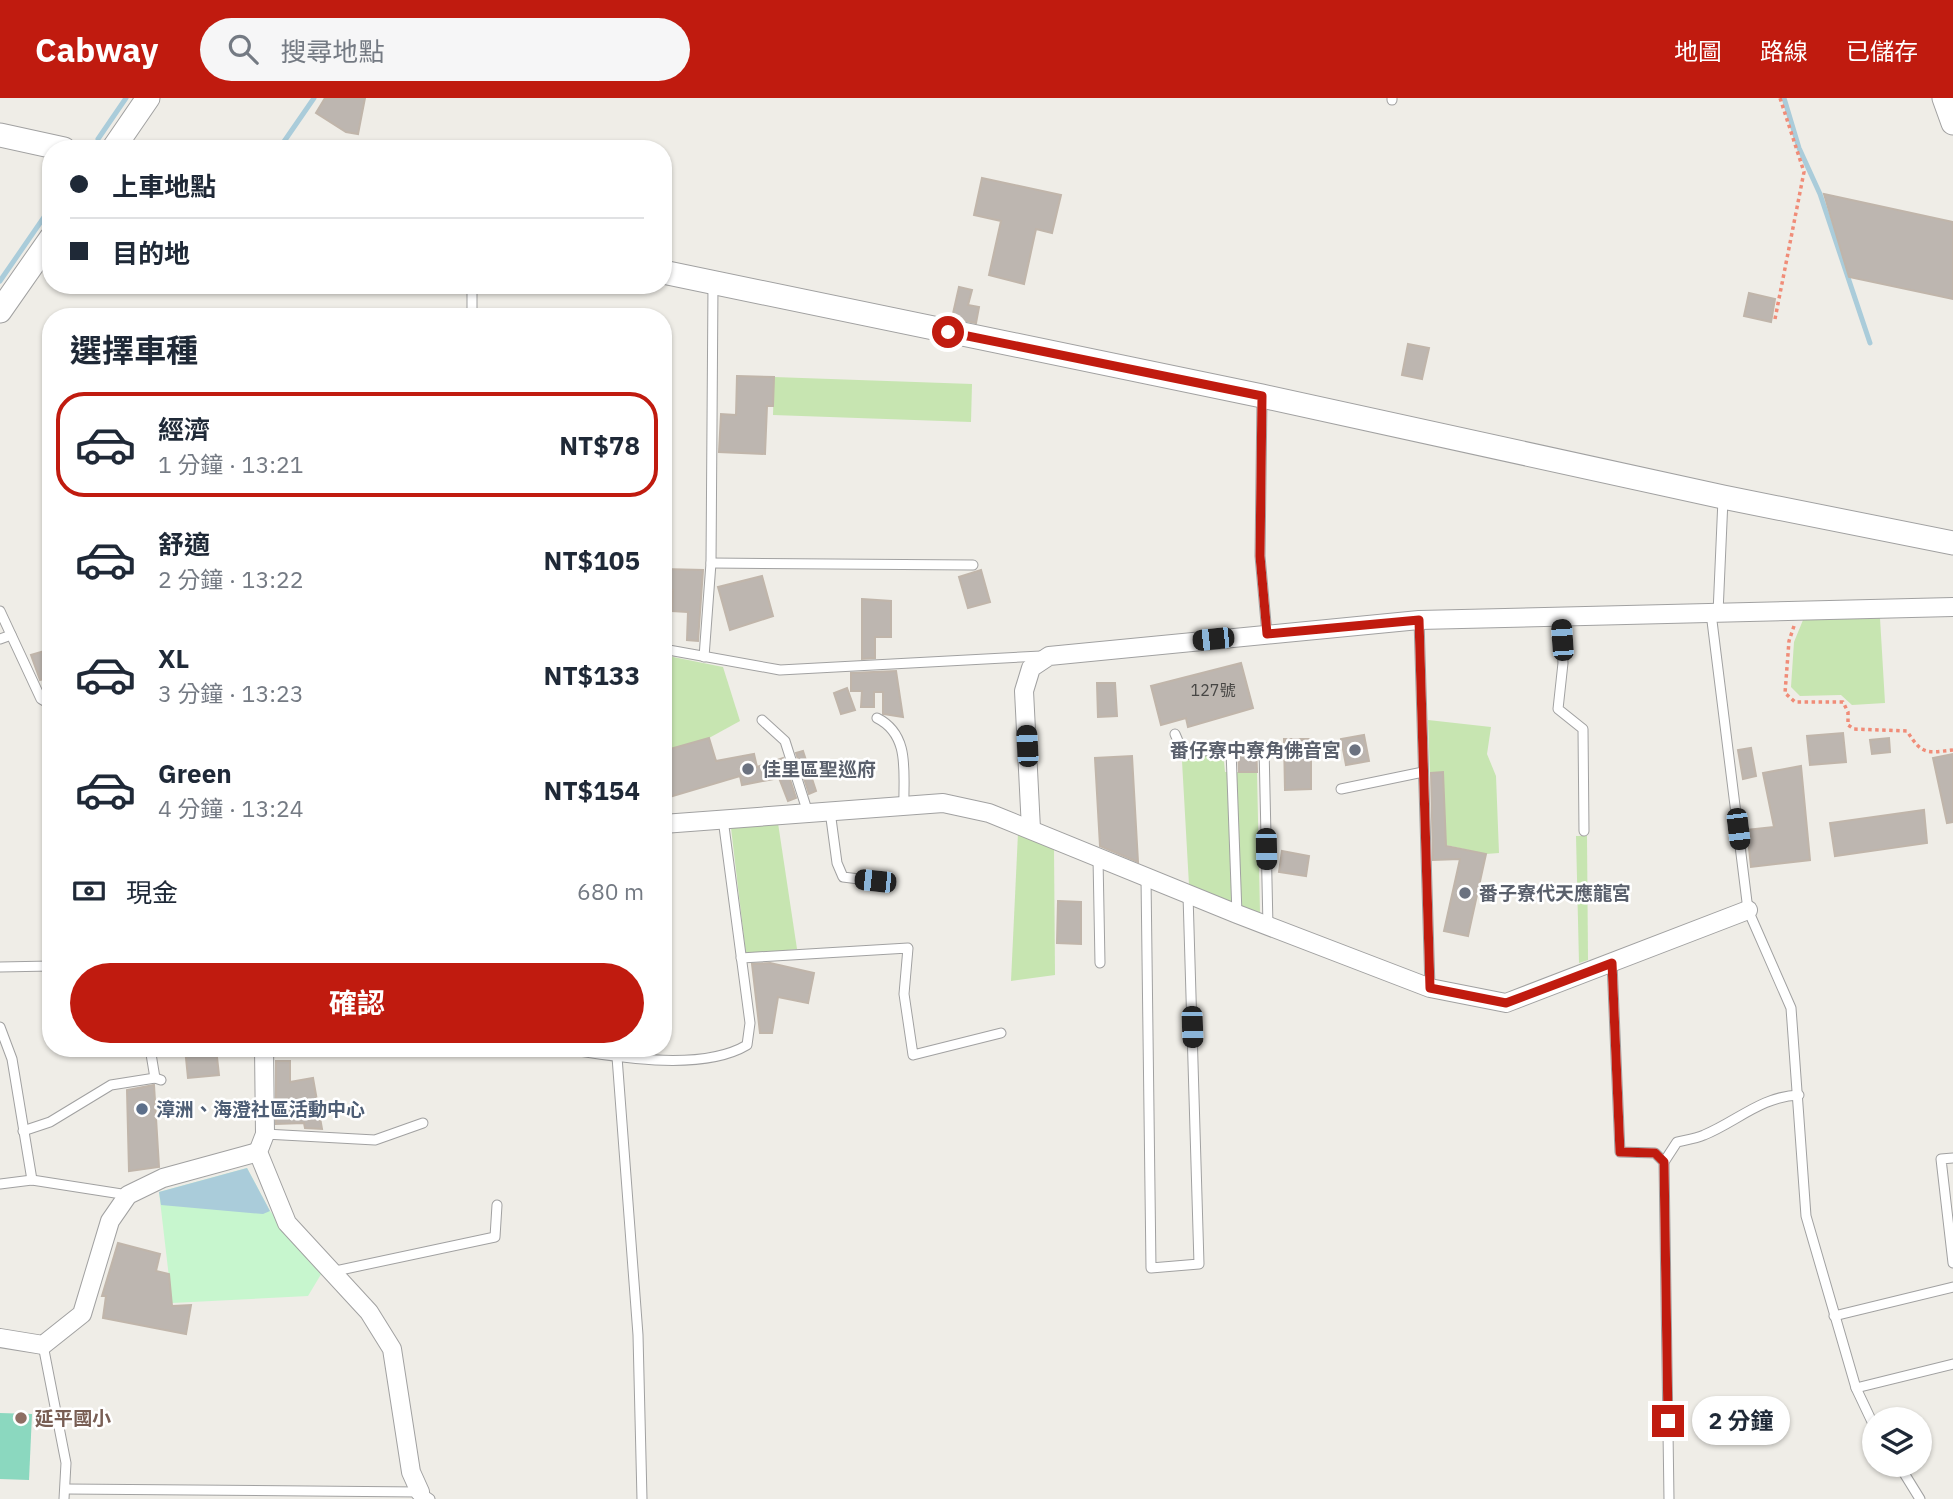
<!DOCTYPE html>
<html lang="zh-TW">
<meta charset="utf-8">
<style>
:root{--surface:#fff;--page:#f6f6f7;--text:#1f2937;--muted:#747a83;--line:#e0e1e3;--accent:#c01b0f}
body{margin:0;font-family:"IBM Plex Sans","Noto Sans TC",sans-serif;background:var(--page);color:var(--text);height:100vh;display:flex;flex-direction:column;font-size:26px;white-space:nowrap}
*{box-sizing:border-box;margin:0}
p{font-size:23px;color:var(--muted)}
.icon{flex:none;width:38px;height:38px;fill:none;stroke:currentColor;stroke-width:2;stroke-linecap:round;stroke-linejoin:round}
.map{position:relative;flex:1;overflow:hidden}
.details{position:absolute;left:42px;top:210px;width:630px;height:749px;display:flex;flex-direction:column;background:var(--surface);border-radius:28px;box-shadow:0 2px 5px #0004}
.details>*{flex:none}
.banner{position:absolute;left:42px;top:42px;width:630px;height:154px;border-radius:28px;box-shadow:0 2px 5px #0004;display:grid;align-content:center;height:154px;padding:0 28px;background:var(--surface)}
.controls{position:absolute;left:1862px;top:1309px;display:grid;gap:14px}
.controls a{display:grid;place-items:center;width:70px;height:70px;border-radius:50%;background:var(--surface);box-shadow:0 2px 5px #0004;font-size:35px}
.end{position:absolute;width:32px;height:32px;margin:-16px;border:9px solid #c01b0f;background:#fff;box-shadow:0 0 0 4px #fff}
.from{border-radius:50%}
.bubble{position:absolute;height:49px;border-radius:24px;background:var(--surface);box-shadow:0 2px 5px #0004;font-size:23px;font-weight:700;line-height:49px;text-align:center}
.car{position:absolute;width:21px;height:42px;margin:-21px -10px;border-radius:9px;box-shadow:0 0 5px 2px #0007;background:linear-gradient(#222 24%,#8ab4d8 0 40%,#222 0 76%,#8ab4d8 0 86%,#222 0)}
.banner b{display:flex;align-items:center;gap:24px;height:66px;font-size:26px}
.banner b+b{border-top:2px solid var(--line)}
.banner i{width:18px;height:18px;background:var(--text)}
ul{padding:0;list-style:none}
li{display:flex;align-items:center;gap:21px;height:105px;margin:0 14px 10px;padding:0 14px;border:4px solid transparent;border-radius:28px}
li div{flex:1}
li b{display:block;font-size:26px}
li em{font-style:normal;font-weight:700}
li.active{border-color:var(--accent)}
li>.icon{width:63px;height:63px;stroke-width:1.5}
h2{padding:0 28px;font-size:32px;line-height:84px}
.pay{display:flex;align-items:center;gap:18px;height:77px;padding:0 28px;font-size:26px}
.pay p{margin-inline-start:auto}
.action{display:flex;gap:14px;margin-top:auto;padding:14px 28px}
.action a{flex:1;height:80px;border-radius:42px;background:var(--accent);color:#fff;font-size:28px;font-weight:700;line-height:80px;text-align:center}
header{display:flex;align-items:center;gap:42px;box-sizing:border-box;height:98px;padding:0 35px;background:var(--accent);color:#fff}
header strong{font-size:33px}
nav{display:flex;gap:38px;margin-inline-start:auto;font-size:24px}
.search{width:490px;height:63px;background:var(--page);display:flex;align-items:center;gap:18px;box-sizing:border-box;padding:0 24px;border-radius:38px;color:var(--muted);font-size:26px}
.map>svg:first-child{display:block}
.grass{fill:#c7e5b1}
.park{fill:#c7f6ce}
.pitch{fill:#8bd8bf}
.water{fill:#aaccda}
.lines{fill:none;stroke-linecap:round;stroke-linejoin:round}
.stream{stroke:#aaccda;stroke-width:5}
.building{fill:#bdb6b0;stroke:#c0b5aa;stroke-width:2}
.service-casing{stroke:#a1a1a1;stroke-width:11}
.minor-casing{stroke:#a1a1a1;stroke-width:20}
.tertiary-casing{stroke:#a1a1a1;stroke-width:25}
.path{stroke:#f08c78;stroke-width:3.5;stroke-dasharray:3.5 3.5;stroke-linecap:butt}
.service{stroke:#fff;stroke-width:9}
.minor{stroke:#fff;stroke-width:18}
.tertiary{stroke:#fff;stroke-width:23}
.route{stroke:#c01b0f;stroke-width:9}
.worship-dot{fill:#6b7280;stroke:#fff;stroke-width:2.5}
.service-dot{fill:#5c6f8a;stroke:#fff;stroke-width:2.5}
.education-dot{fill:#8d6e63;stroke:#fff;stroke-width:2.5}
.labels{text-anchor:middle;stroke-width:5;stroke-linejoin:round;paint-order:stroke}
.number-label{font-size:16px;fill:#474644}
.worship-label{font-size:19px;font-weight:bold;fill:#5b616d;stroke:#fff;text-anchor:start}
.service-label{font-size:19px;font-weight:bold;fill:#4e5e75;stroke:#fff;text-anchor:start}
.education-label{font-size:19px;font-weight:bold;fill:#785e54;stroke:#fff;text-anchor:start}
</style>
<header>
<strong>Cabway</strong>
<div class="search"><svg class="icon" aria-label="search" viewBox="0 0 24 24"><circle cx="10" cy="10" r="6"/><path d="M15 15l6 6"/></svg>搜尋地點</div>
<nav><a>地圖</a><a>路線</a><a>已儲存</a></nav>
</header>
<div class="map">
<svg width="1953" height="1401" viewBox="0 0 1953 1401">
<rect width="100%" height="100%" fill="#efede7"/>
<g class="grass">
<polygon points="774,279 972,286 971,324 773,317"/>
<polygon points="1880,520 1885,605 1852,607 1841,597 1800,598 1791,589 1794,544 1803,522"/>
<polygon points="663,557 723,569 740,623 709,640 663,653"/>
<polygon points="1428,622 1491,629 1487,656 1496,678 1499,755 1486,756 1446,747 1443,675 1430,675"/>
<polygon points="1223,654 1225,674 1257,674 1260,816 1189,787 1182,663"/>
<polygon points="778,725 797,851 746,857 731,730"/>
<polygon points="1018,735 1054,750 1055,877 1011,883"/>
<polygon points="1576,738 1587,738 1588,862 1579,865"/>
</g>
<polygon class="park" points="247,1070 270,1113 323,1173 308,1198 172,1205 159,1094"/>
<polygon class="pitch" points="0,1315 32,1316 29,1382 0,1381"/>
<polygon class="water" points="247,1070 270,1113 263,1116 161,1107 159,1094"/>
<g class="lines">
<g class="stream">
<polyline points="1784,0 1799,50 1820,96 1870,245"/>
<polyline points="98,41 126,0"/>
<polyline points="283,45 314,0"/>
<polyline points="0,183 51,109"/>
</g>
</g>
<g class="building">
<polygon points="325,0 365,0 358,36 346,34 316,15"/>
<polygon points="982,80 1061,97 1052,135 1036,131 1024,186 989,177 1001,123 974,117"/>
<polygon points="1824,96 1953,124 1953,201 1849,179"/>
<polygon points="959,189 972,192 968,207 979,209 976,225 952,220"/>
<polygon points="1749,195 1775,201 1771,224 1744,218"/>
<polygon points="1408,246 1429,250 1422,281 1402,277"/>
<polygon points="737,278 774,279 773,308 767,308 765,356 719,354 721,316 736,317"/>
<polygon points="663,471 703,472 698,543 687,542 688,514 672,513 673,492 663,491"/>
<polygon points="981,472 990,504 968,510 959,479"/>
<polygon points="762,478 773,518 730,532 718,489"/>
<polygon points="862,501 891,503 891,539 875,539 875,560 862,561"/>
<polygon points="51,551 51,579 40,582 31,557"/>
<polygon points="1241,565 1253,610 1188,629 1186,620 1161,627 1151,588"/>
<polygon points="896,573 903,619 883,616 883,594 874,594 874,609 861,609 862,593 851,593 851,575"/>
<polygon points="1097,585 1115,585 1117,618 1098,619"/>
<polygon points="847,590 855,612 841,616 834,595"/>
<polygon points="1843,635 1846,664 1810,667 1807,638"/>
<polygon points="1364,637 1369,663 1346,667 1341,641"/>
<polygon points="709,640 716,663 754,656 757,669 783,660 796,700 788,703 779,680 742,687 740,678 663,701 663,653"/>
<polygon points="1889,640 1890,654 1872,656 1870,642"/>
<polygon points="1284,641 1311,641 1311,691 1285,692"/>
<polygon points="1256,647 1257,674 1239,674 1238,650"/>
<polygon points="1751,650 1756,678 1743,681 1738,652"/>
<polygon points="803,653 816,693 809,696 796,655"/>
<polygon points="1953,656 1953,724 1947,725 1933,660"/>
<polygon points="1132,658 1138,764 1100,748 1095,660"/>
<polygon points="1801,668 1810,762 1751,769 1747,732 1774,729 1763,675"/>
<polygon points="1443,674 1446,748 1486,756 1468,838 1444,833 1460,761 1433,762 1431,675"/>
<polygon points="1924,712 1927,745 1835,758 1830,725"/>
<polygon points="1282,753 1309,758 1306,778 1279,774"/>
<polygon points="1058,803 1081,804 1081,846 1057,845"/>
<polygon points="770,865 814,875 808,905 778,899 772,935 760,935 752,866"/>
<polygon points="185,950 216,950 219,977 188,980"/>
<polygon points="276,963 290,963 290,984 313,980 322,1031 305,1030 304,1025 276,1026"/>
<polygon points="154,987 159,1069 129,1073 127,992"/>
<polygon points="118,1145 160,1156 156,1173 169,1176 172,1208 191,1207 186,1236 103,1220 106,1198 102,1198"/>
</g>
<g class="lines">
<defs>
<g id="service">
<polyline points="1392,2 1392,0"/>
<polyline points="472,187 472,219"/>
<polyline points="1262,300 1260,458 1267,536"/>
<polyline points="711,465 973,467"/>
<polyline points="0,513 41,601 51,607"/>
<polyline points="1711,515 1748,812 1791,910 1806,1118 1856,1290 1874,1328"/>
<polyline points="1718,515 1723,401"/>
<polyline points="1560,519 1563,565 1558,611 1583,631 1584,733"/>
<polyline points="1419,522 1430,890"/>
<polyline points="0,541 11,537"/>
<polyline points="663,551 780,572 1041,558"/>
<polyline points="704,559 711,465 713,187"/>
<path d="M877 620C911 637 903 676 904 708"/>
<polyline points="762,622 785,643 808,715"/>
<polyline points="1175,636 1184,657 1224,649 1231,652 1237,816"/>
<polyline points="1264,649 1268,828"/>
<polyline points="1341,691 1423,674"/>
<polyline points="830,713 837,765 843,779 875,783"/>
<polyline points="1098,760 1100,865"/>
<polyline points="1146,780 1151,1170 1199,1166 1188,797"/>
<polyline points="741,860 908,850 904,896 913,957 1001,935"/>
<polyline points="1612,865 1620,1054 1655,1055 1664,1064 1669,1401"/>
<polyline points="0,869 51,868"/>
<polyline points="0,929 12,961 32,1082"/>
<polyline points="150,950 155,980"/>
<path d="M560 950C612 958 700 975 747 947L750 925 723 721"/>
<polyline points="264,954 362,950"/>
<polyline points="617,959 638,1237 642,1401"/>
<polyline points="23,1033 50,1024 111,987 155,980 161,982"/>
<polyline points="265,1036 375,1042 423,1025"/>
<polyline points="1953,1060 1941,1061 1953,1165"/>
<path d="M1664 1064 1677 1044C1685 1042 1695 1041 1704 1037 1736 1024 1762 998 1799 997"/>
<polyline points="0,1086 32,1082 128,1097"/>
<polyline points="331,1174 495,1139 497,1107"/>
<polyline points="1834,1218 1953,1189"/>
<polyline points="43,1247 66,1365 64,1401"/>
<polyline points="1856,1290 1953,1266"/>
<polyline points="1899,1367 1920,1401"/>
<polyline points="66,1391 420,1394 430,1401"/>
</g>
<g id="minor">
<polyline points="663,726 943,705 989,715 1237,816 1430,890 1506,905 1748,812"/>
<polyline points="1031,731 1024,593 1031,570 1049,558 1419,522 1953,509"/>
<polyline points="264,950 265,1036 258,1054 287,1125 369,1214 392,1251 411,1374 420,1394"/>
<polyline points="0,1240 43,1247 82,1216 110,1123 128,1097 163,1080 258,1054"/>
</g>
<g id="tertiary">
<polyline points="1944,0 1953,25"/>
<polyline points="0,37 64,51"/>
<polyline points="113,51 148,0"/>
<polyline points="663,174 1262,298 1723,399 1953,445"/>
<polyline points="0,213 51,140"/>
</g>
</defs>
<use href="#service" class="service-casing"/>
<use href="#minor" class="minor-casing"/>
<use href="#tertiary" class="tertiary-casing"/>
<g class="path">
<polyline points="1775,221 1804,74 1780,0"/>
<path d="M1794 528 1789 543 1785 595 1795 604H1843L1848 614V627L1854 631 1907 633C1922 657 1926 655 1953 652"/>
</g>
<use href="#service" class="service"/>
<use href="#minor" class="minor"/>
<use href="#tertiary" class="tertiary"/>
</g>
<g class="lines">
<polyline class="route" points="948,234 1262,298 1260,458 1267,536 1419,522 1430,890 1506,905 1612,865 1620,1054 1655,1055 1664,1064 1668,1323"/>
</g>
<g class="worship-dot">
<circle cx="1355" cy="652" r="7"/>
<circle cx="748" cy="671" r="7"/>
<circle cx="1465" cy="795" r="7"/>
</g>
<circle class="service-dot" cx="142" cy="1011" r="7"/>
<circle class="education-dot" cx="21" cy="1320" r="7"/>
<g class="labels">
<g class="number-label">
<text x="1213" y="598">127號</text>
</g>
<g class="worship-label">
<text x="1341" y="659" text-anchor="end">番仔寮中寮角佛音宮</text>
<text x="762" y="678">佳里區聖巡府</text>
<text x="1479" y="802">番子寮代天應龍宮</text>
</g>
<g class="service-label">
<text x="156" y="1018">漳洲、海澄社區活動中心</text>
</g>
<g class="education-label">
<text x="35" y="1327">延平國小</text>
</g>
</g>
</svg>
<div class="controls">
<a><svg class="icon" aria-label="layers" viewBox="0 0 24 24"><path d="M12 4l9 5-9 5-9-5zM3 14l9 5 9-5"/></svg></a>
</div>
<i class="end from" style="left:948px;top:234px"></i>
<i class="end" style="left:1668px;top:1323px"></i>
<div class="bubble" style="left:1692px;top:1298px;width:98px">2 分鐘</div>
<i class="car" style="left:1213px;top:541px;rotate:264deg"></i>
<i class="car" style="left:1562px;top:542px;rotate:356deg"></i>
<i class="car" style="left:1027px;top:648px;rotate:357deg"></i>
<i class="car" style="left:1738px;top:731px;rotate:173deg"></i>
<i class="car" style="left:1266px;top:751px;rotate:179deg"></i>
<i class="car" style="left:875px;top:783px;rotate:276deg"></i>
<i class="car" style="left:1192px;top:929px;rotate:178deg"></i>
<div class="banner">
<b><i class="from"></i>上車地點</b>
<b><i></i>目的地</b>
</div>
<section class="details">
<h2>選擇車種</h2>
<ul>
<li class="active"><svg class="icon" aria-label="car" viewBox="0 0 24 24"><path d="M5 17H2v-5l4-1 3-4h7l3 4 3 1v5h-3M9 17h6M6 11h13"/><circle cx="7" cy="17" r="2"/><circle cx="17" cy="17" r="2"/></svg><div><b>經濟</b><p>1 分鐘 · 13:21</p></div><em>NT$78</em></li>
<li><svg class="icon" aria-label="car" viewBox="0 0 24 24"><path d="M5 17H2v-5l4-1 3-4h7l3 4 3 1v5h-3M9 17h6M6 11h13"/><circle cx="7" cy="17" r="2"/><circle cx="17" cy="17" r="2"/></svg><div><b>舒適</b><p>2 分鐘 · 13:22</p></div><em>NT$105</em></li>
<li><svg class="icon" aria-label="car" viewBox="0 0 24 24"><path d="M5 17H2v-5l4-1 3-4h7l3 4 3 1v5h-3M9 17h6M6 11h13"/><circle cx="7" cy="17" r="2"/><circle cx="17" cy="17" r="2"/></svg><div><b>XL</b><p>3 分鐘 · 13:23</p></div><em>NT$133</em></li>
<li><svg class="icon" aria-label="car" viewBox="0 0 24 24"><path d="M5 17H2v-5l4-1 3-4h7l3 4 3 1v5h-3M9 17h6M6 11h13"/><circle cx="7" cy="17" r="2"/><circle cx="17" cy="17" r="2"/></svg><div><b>Green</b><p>4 分鐘 · 13:24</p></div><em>NT$154</em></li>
</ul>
<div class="pay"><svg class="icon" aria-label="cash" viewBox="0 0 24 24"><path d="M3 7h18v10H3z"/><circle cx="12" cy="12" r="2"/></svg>現金<p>680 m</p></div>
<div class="action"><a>確認</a></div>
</section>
</div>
